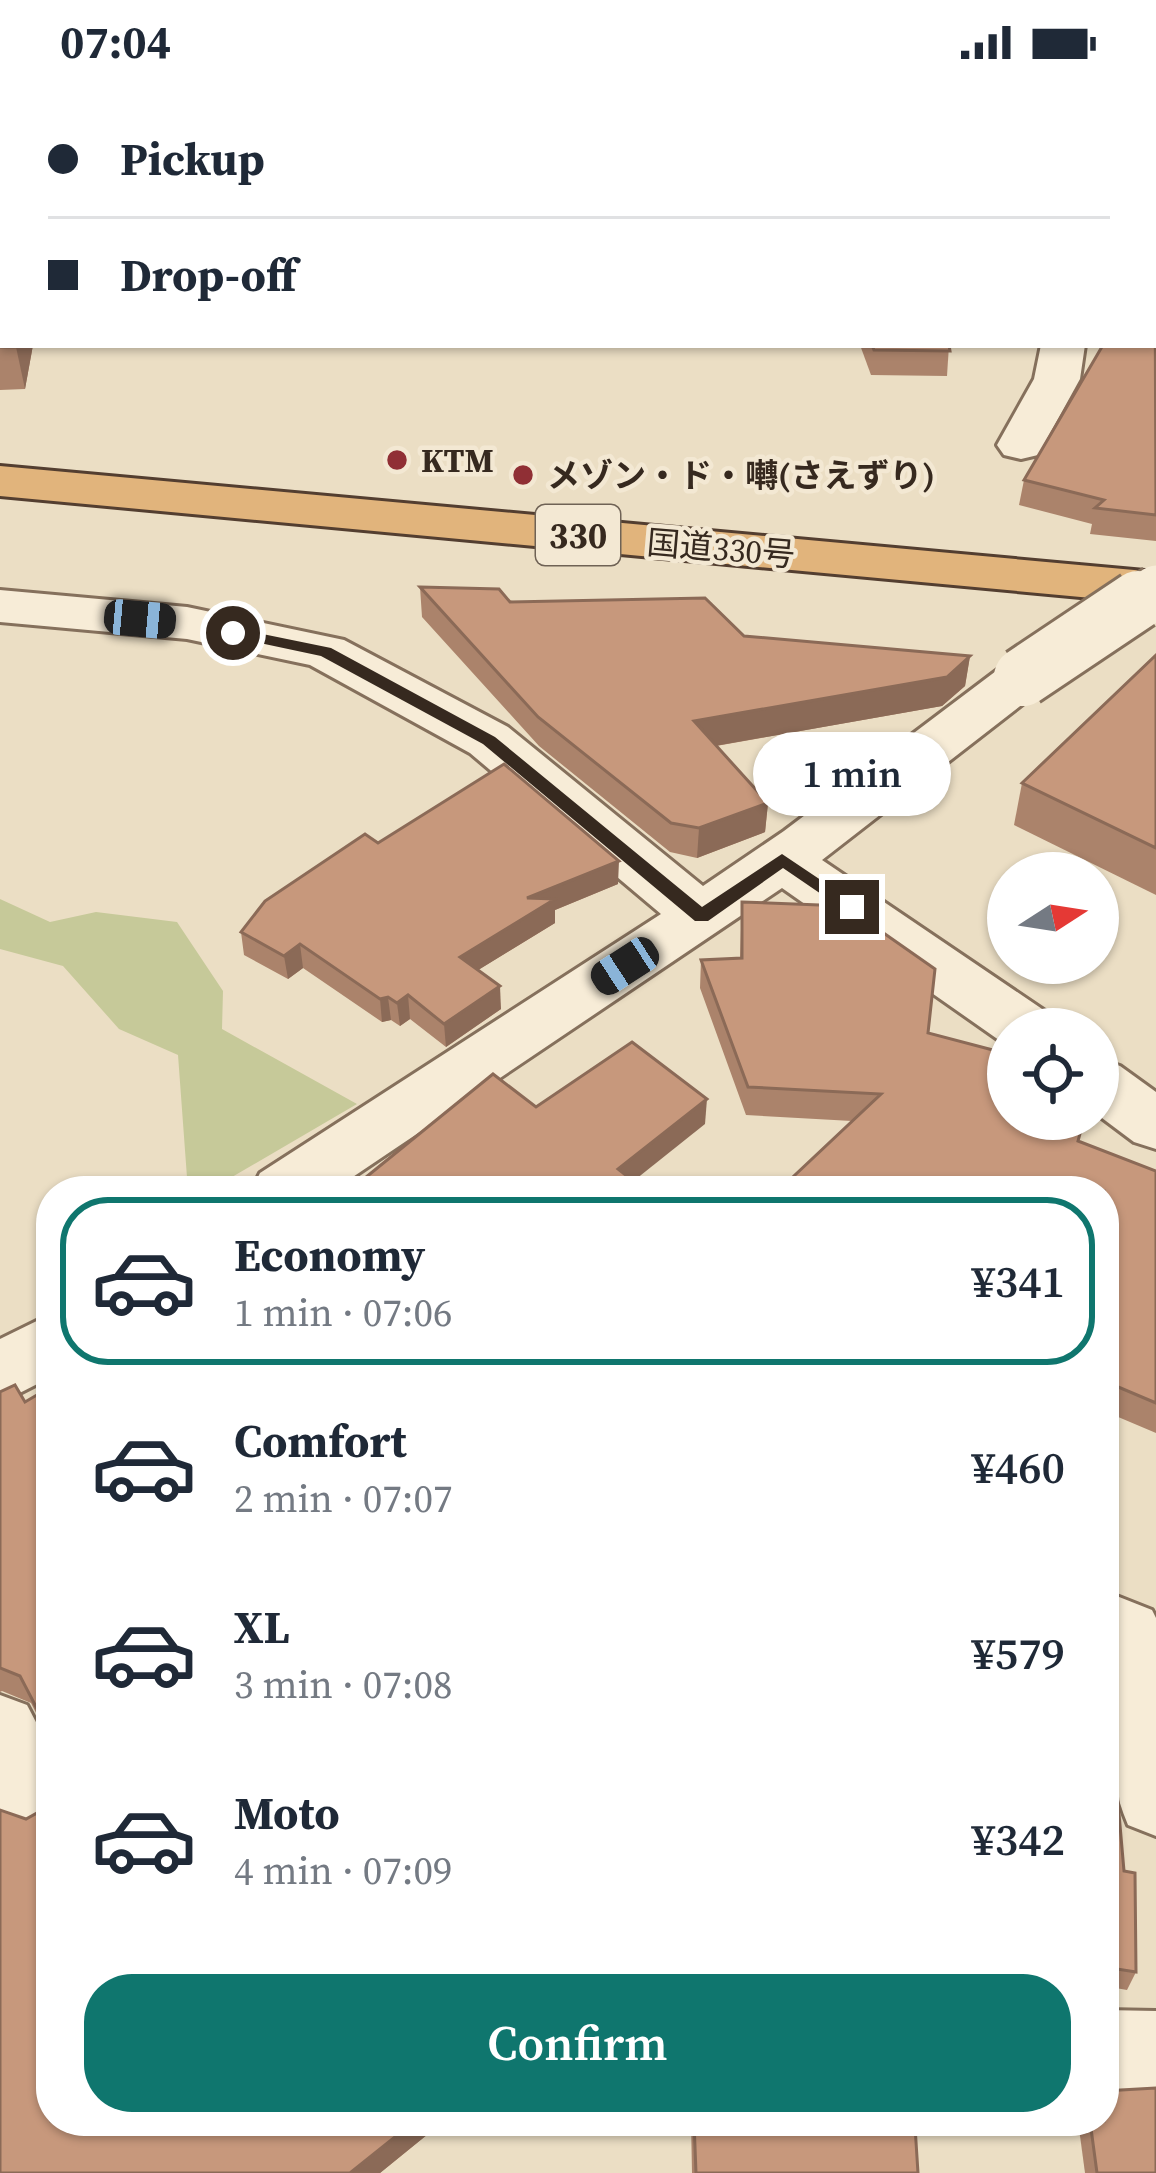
<!DOCTYPE html>
<meta charset="utf-8">
<style>
:root{--surface:#fff;--page:#f6f6f7;--text:#1f2937;--muted:#747a83;--line:#e0e1e3;--accent:#0f766e}
body{margin:0;font-family:"Source Serif 4","Noto Sans JP",serif;background:var(--page);color:var(--text);height:100vh;display:flex;flex-direction:column;font-size:45px;white-space:nowrap}
*{box-sizing:border-box;margin:0}
p{font-size:39px;color:var(--muted)}
.icon{flex:none;width:66px;height:66px;fill:none;stroke:currentColor;stroke-width:2;stroke-linecap:round;stroke-linejoin:round}
.map{position:relative;flex:1;overflow:hidden}
.sheet{position:absolute;left:36px;top:1092px;width:1083px;height:960px;display:flex;flex-direction:column;background:var(--surface);border-radius:48px;box-shadow:0 3px 9px #0004}
.sheet>*{flex:none}
.top-card{position:absolute;left:0px;top:0px;width:1158px;height:264px;box-shadow:0 3px 9px #0004;display:grid;align-content:center;height:264px;padding:0 48px;background:var(--surface)}
.needle{width:78px;rotate:78deg}
.tools{position:absolute;left:987px;top:768px;display:grid;gap:24px}
.tools a{display:grid;place-items:center;width:132px;height:132px;border-radius:50%;background:var(--surface);box-shadow:0 3px 9px #0004;font-size:60px}
.end{position:absolute;width:54px;height:54px;margin:-27px;border:15px solid #36291f;background:#fff;box-shadow:0 0 0 6px #fff}
.from{border-radius:50%}
.bubble{position:absolute;height:84px;border-radius:42px;background:var(--surface);box-shadow:0 3px 9px #0004;font-size:39px;font-weight:600;line-height:84px;text-align:center}
.car{position:absolute;width:36px;height:72px;margin:-36px -18px;border-radius:15px;box-shadow:0 0 9px 3px #0007;background:linear-gradient(#222 24%,#8ab4d8 0 40%,#222 0 76%,#8ab4d8 0 86%,#222 0)}
.top-card b{display:flex;align-items:center;gap:42px;height:114px;font-size:45px}
.top-card b+b{border-top:3px solid var(--line)}
.top-card i{width:30px;height:30px;background:var(--text)}
ul{padding:21px 0 0;list-style:none}
li{display:flex;align-items:center;gap:36px;height:168px;margin:0 24px 18px;padding:0 24px;border:6px solid transparent;border-radius:48px}
li div{flex:1}
li b{display:block;font-size:45px}
li em{font-style:normal;font-weight:600}
li.current{border-color:var(--accent)}
li>.icon{width:108px;height:108px;stroke-width:1.5}
.action{display:flex;gap:24px;margin-top:auto;padding:24px 48px}
.action a{flex:1;height:138px;border-radius:48px;background:var(--accent);color:#fff;font-size:48px;font-weight:600;line-height:138px;text-align:center}
.status{display:flex;justify-content:space-between;align-items:center;height:84px;padding:0 60px;background:var(--surface);direction:ltr}
.status svg{height:33px;fill:currentColor}
.map>svg:first-child{display:block}
.green{fill:#c6c999}
.lines{fill:none;stroke-linecap:round;stroke-linejoin:round}
.minor-casing{stroke:#85705c;stroke-width:6}
.trunk-casing{stroke:#533e30;stroke-width:6}
.minor{fill:#f7ecd7;fill-rule:evenodd}
.trunk{fill:#e1b47c;fill-rule:evenodd}
.minor-bridge-far1-casing{stroke:#85705c;stroke-width:50;stroke-linecap:butt}
.minor-bridge-casing{stroke:#85705c;stroke-width:64;stroke-linecap:butt}
.minor-bridge-far1{stroke:#f7ecd7;stroke-width:45}
.minor-bridge{stroke:#f7ecd7;stroke-width:58}
.wall{fill:#ab836b}
.shaded-wall{fill:#8b6a57}
.building{fill:#c7987c;stroke:#8b6a57;stroke-width:3}
.route{fill:#36291f}
.poi-dot{fill:#902f35;stroke:#f3e8d3;stroke-width:4.5}
.labels{text-anchor:middle;stroke-width:9;stroke-linejoin:round;paint-order:stroke}
.far-poi-label{font-size:33px;font-weight:bold;fill:#36291f;stroke:#f3e8d3;text-anchor:start}
.far-street-label{font-size:33px;fill:#36291f;stroke:#f3e8d3}
.shield{fill:#f3e8d3;stroke:#6f6255;stroke-width:3}
.shield-label{font-size:36px;font-weight:bold;fill:#36291f}
</style>
<div class="status"><b>07:04</b><svg viewBox="0 0 49 12"><path d="M0 12V9h3v3zM5 12V6h3v6zM10 12V3h3v9zM15 12V0h3v12zM26 1h20v11H26zM47 4h2v5h-2z"/></svg></div>
<div class="map">
<svg width="1156" height="2089" viewBox="0 0 1156 2089">
<rect width="100%" height="100%" fill="#ebdec4"/>
<polygon class="green" points="0,815 50,838 96,828 177,838 223,907 222,945 357,1020 208,1107 188,1107 178,971 119,945 63,882 0,865"/>
<g class="lines">
<defs>
<g id="minor">
<polygon points="1041,261 1085,261 1080,295 1038,371 1021,375 1004,371 997,361 1034,295"/>
<polygon points="0,506 187,523 344,556 508,643 703,802 784,747 1004,581 1023,576 1042,581 1049,593 1042,605 822,776 1048,929 1057,945 1008,945 1006,961 782,804 332,1107 251,1107 260,1089 661,830 470,669 310,581 187,555 0,538"/>
<polygon points="1098,975 1120,982 1156,1008 1156,1065 1134,1058 1098,1031"/>
<polygon points="51,1230 51,1293 0,1319 0,1255"/>
<path d="M1104 1507 1152 1526 1156 1534V1752L1128 1741C1097 1667 1104 1585 1104 1507Z"/>
<polygon points="0,1611 27,1621 51,1667 51,1750 36,1756 8,1745 0,1728"/>
<polygon points="1104,1926 1156,1927 1156,2011 1104,2010"/>
</g>
<polygon id="trunk" points="0,382 1156,488 1156,520 0,412"/>
</defs>
<use href="#minor" class="minor-casing"/>
<use href="#trunk" class="trunk-casing"/>
<use href="#minor" class="minor"/>
<use href="#trunk" class="trunk"/>
<defs>
<polyline id="minor-bridge-far1" points="1133,519 1156,504"/>
<polyline id="minor-bridge" points="1023,593 1138,516"/>
</defs>
<use href="#minor-bridge-far1" class="minor-bridge-far1-casing"/>
<use href="#minor-bridge" class="minor-bridge-casing"/>
<use href="#minor-bridge-far1" class="minor-bridge-far1"/>
<use href="#minor-bridge" class="minor-bridge"/>
</g>
<g class="wall">
<polygon points="0,0 76,0 77,3 3,261 33,261 25,305 0,306"/>
<polygon points="1156,182 1156,457 1090,450 1092,440 1019,421 1024,396"/>
<polygon points="860,261 949,261 947,292 871,291"/>
<polygon points="420,503 744,552 970,572 965,602 942,622 716,662 768,719 765,748 697,774 670,768 539,662 422,533"/>
<polygon points="1156,571 1156,811 1014,741 1022,699"/>
<polygon points="378,759 618,800 555,826 555,839 478,886 501,925 446,963 410,935 400,942 391,936 382,938 303,884 288,895 244,871 241,848"/>
<polygon points="742,818 1079,1057 1156,1087 1156,1349 1104,1327 1104,1107 852,1037 746,1031 700,904 701,876 740,874"/>
<polygon points="15,1301 25,1318 42,1308 51,1324 51,2037 444,2037 380,2089 0,2089 0,1726 26,1735 44,1725 45,1646 31,1619 2,1607 0,1608 0,1308"/>
<polygon points="1104,1669 1105,1706 1124,1787 1136,1888 1127,1906 1104,1902"/>
<polygon points="691,2037 786,2037 786,2048 918,2089 692,2089"/>
<polygon points="1078,2037 1104,2037 1156,2089 1085,2089"/>
</g>
<g class="shaded-wall">
<polygon points="16,261 33,261 25,305 16,263"/>
<polygon points="970,572 965,602 942,622 692,666 694,637"/>
<polygon points="768,719 765,748 697,774 699,744"/>
<polygon points="619,777 618,800 555,826 555,839 462,896 460,873 527,814"/>
<polygon points="300,860 303,884 288,895 284,872"/>
<polygon points="500,902 501,925 446,963 444,940"/>
<polygon points="408,911 410,935 400,942 397,919"/>
<polygon points="388,913 391,936 382,938 380,915"/>
<polygon points="707,1015 705,1040 621,1107 618,1085"/>
<polygon points="415,2037 444,2037 380,2089 350,2089"/>
</g>
<g class="building">
<polygon points="0,0 71,0 70,3 3,3 3,261 16,261 16,263 0,263"/>
<polygon points="378,0 700,0 701,3 378,3"/>
<polygon points="821,0 1156,0 1156,107 1155,3 821,3"/>
<polygon points="1155,182 1156,431 1095,424 1104,416 1024,396 1103,261 1155,261"/>
<polygon points="872,261 949,261 950,267 874,266"/>
<polygon points="420,503 499,505 510,518 705,514 744,552 970,572 947,593 694,637 768,719 699,744 671,739 538,633"/>
<polygon points="1156,571 1156,764 1022,699"/>
<polygon points="504,680 619,777 527,814 555,815 460,873 500,902 444,940 408,911 397,919 388,913 380,915 300,860 284,872 241,848 265,817 365,750 378,759"/>
<polygon points="742,818 845,822 935,885 928,949 1008,970 1008,1035 1084,1035 1078,1057 1156,1087 1156,1319 1104,1297 1104,1107 778,1107 881,1010 748,1003 701,876 742,874"/>
<polygon points="632,958 707,1015 618,1085 646,1107 360,1107 360,1098 493,990 536,1023"/>
<polygon points="15,1301 25,1318 42,1308 51,1324 51,2037 415,2037 350,2089 0,2089 0,1726 26,1735 44,1725 45,1640 20,1592 0,1584 0,1308"/>
<polygon points="1104,1669 1105,1706 1117,1707 1124,1787 1135,1789 1136,1888 1104,1883"/>
<polygon points="1156,2004 1156,2089 1097,2089 1090,2037 1104,2037 1104,2007"/>
<polygon points="694,2037 786,2037 786,2048 915,2042 918,2089 696,2089"/>
</g>
<polygon class="route" points="233,544 331,564 495,653 702,823 782,770 861,823 846,827 783,784 708,837 695,837 483,660 321,572 227,552 225,549"/>
<g class="poi-dot">
<circle cx="397" cy="376" r="12"/>
<circle cx="523" cy="391" r="12"/>
</g>
<g class="labels">
<g class="far-poi-label">
<text x="421" y="388">KTM</text>
<text x="547" y="403">メゾン・ド・囀(さえずり)</text>
</g>
<g class="far-street-label">
<text transform="translate(721 464) rotate(5)" y="12">国道330号</text>
</g>
<rect class="shield" x="536" y="421" width="84" height="60" rx="9"/>
<g class="shield-label">
<text x="578" y="464">330</text>
</g>
</g>
</svg>
<div class="tools">
<a><svg class="needle" viewBox="-14 -14 28 28"><path d="M0-13l5 13h-10z" fill="#e53935"/><path d="M0 13l5-13h-10z" fill="#747a83"/></svg></a>
<a><svg class="icon" aria-label="locate" viewBox="0 0 24 24"><circle cx="12" cy="12" r="6"/><path d="M12 2v4M12 18v4M2 12h4M18 12h4"/></svg></a>
</div>
<i class="end from" style="left:233px;top:549px"></i>
<i class="end" style="left:852px;top:823px"></i>
<div class="bubble" style="left:753px;top:648px;width:198px">1 min</div>
<i class="car" style="left:140px;top:535px;rotate:95deg"></i>
<i class="car" style="left:625px;top:882px;rotate:237deg"></i>
<div class="top-card">
<b><i class="from"></i>Pickup</b>
<b><i></i>Drop-off</b>
</div>
<section class="sheet">
<ul>
<li class="current"><svg class="icon" aria-label="car" viewBox="0 0 24 24"><path d="M5 17H2v-5l4-1 3-4h7l3 4 3 1v5h-3M9 17h6M6 11h13"/><circle cx="7" cy="17" r="2"/><circle cx="17" cy="17" r="2"/></svg><div><b>Economy</b><p>1 min · 07:06</p></div><em>¥341</em></li>
<li><svg class="icon" aria-label="car" viewBox="0 0 24 24"><path d="M5 17H2v-5l4-1 3-4h7l3 4 3 1v5h-3M9 17h6M6 11h13"/><circle cx="7" cy="17" r="2"/><circle cx="17" cy="17" r="2"/></svg><div><b>Comfort</b><p>2 min · 07:07</p></div><em>¥460</em></li>
<li><svg class="icon" aria-label="car" viewBox="0 0 24 24"><path d="M5 17H2v-5l4-1 3-4h7l3 4 3 1v5h-3M9 17h6M6 11h13"/><circle cx="7" cy="17" r="2"/><circle cx="17" cy="17" r="2"/></svg><div><b>XL</b><p>3 min · 07:08</p></div><em>¥579</em></li>
<li><svg class="icon" aria-label="car" viewBox="0 0 24 24"><path d="M5 17H2v-5l4-1 3-4h7l3 4 3 1v5h-3M9 17h6M6 11h13"/><circle cx="7" cy="17" r="2"/><circle cx="17" cy="17" r="2"/></svg><div><b>Moto</b><p>4 min · 07:09</p></div><em>¥342</em></li>
</ul>
<div class="action"><a>Confirm</a></div>
</section>
</div>
